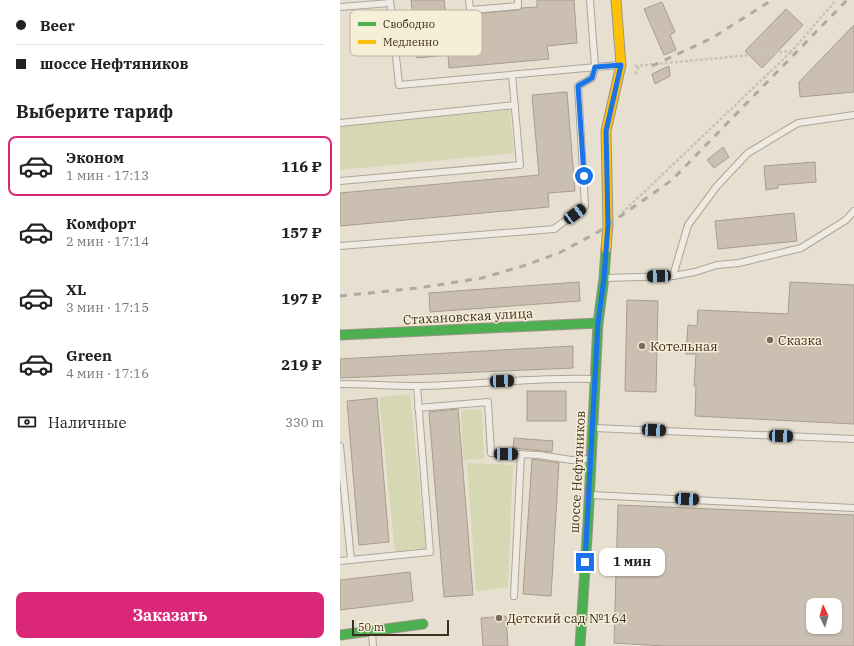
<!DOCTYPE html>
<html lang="ru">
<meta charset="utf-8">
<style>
:root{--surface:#fff;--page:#f6f6f6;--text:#222;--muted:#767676;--line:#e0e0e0;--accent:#db2777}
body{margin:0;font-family:"IBM Plex Serif",serif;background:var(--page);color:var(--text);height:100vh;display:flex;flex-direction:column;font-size:15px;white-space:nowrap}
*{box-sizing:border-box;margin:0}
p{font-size:13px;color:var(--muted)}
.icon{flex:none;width:22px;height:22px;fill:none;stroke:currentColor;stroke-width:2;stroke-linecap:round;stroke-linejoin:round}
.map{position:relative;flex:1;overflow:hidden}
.drawer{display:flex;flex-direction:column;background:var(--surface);width:340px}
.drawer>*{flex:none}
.guide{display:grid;align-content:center;height:88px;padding:0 16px;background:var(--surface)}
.needle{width:26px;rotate:355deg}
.fabs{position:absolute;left:466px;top:598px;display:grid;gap:8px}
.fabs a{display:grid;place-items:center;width:36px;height:36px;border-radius:8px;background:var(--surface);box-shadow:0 1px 3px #0004;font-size:20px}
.scale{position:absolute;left:12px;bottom:10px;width:97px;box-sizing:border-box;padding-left:4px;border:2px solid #3d2e20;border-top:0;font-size:11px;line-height:14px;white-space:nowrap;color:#3d2e20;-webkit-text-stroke:3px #f7eed8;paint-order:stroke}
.end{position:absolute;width:18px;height:18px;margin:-9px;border:5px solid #1a73e8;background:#fff;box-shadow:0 0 0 2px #fff}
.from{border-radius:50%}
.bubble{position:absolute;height:28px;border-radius:8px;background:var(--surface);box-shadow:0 1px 3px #0004;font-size:13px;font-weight:700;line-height:28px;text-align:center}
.car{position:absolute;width:12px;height:24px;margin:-12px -6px;border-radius:5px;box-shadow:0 0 3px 1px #0007;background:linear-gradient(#222 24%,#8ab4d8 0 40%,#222 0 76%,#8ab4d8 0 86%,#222 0)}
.guide b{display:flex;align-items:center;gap:14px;height:38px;font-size:15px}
.guide b+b{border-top:1px solid var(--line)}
.guide i{width:10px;height:10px;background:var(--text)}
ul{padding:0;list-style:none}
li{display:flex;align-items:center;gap:12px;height:60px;margin:0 8px 6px;padding:0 8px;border:2px solid transparent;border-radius:8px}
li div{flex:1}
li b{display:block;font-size:15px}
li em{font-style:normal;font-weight:700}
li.active{border-color:var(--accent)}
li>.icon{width:36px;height:36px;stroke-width:1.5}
h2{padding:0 16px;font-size:18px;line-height:48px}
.pay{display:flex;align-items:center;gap:10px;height:44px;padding:0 16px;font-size:15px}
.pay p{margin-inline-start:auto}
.cta{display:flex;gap:8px;margin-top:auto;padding:8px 16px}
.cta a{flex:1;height:46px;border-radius:8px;background:var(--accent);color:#fff;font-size:16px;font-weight:700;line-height:46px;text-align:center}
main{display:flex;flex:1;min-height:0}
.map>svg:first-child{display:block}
.green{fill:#d6d7b3}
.building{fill:#cbbfb2;stroke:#a89c90;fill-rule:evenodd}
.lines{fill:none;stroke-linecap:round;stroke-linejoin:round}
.lane-casing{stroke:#ada599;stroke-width:8}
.fast-casing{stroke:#9c958a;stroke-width:11}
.slow-casing{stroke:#9c958a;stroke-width:11}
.path{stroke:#c8c2b9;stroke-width:2.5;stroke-dasharray:3 2;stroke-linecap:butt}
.lane{stroke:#efebe3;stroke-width:6}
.fast{stroke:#4caf50;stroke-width:9}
.slow{stroke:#ffc107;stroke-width:9}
.rail{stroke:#afaaa2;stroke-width:3;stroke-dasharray:7 7;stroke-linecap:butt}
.route{stroke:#1a73e8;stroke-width:5}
.poi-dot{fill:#786c5e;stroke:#f7eed8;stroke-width:1.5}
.labels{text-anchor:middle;stroke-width:3;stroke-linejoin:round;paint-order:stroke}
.street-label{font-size:13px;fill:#3d2e20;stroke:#f7eed8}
.poi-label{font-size:13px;fill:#3d2e20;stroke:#f7eed8;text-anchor:start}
.key{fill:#f7eed8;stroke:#bfb4a1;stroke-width:1}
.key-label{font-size:11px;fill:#3d2e20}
</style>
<main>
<section class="drawer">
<div class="guide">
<b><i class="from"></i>Beer</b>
<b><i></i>шоссе Нефтяников</b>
</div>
<h2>Выберите тариф</h2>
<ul>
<li class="active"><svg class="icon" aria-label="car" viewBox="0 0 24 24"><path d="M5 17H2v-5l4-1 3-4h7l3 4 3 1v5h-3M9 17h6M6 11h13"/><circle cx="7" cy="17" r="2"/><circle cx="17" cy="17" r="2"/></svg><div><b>Эконом</b><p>1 мин · 17:13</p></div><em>116 ₽</em></li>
<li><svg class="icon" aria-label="car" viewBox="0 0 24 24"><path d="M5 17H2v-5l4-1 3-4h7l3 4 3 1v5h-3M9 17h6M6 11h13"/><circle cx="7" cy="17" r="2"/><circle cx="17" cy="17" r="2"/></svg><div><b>Комфорт</b><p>2 мин · 17:14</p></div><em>157 ₽</em></li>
<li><svg class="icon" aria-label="car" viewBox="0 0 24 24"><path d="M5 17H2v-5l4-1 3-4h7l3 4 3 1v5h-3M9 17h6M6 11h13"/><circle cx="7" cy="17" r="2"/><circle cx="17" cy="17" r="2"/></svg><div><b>XL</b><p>3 мин · 17:15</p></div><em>197 ₽</em></li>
<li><svg class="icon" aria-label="car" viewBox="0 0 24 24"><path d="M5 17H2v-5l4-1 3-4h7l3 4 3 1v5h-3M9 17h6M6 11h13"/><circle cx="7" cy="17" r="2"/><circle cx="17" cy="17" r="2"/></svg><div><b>Green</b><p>4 мин · 17:16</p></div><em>219 ₽</em></li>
</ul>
<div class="pay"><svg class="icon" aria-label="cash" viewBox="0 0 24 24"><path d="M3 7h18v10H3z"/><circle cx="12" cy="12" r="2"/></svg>Наличные<p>330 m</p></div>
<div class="cta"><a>Заказать</a></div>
</section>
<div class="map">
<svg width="514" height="646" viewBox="0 0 514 646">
<rect width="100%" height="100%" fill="#e7e0d1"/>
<g class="green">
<polygon points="170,110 174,153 0,170 0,126"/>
<polygon points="70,394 86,548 55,551 39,397"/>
<polygon points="121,410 142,410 144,459 123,460"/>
<polygon points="127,463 173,465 168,587 136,591"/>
</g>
<g class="building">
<polygon points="71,0 104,0 106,15 127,13 130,14 178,10 182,8 197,7 197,0 234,0 237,43 207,46 209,59 109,68 108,55 77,58"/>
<polygon points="322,2 335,32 330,35 336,50 324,55 304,9"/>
<polygon points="446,9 463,25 422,68 405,51"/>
<polygon points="514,25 514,92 460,97 459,82"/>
<polygon points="329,66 330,76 315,84 312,74"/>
<polygon points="227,92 235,191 208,193 209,207 0,226 0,193 199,175 192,95"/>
<polygon points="383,147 389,157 374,168 367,160"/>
<polygon points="475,162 476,182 438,185 438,188 426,190 424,166"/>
<polygon points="454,213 457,241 378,249 375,221"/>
<polygon points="239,282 240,301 90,312 89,293"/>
<polygon points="450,282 514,285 514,424 355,416 356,386 354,386 356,354 346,354 348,325 357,326 358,310 448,314"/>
<polygon points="287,300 318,301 316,392 285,391"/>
<polygon points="233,346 233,368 0,378 0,359"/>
<rect x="187" y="391" width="39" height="30"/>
<polygon points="37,398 49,542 19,545 7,401"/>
<polygon points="118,409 133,595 104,597 89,412"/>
<polygon points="174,438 213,441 212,452 173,448"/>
<polygon points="192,459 219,463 211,596 183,594"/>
<path d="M278 505 514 515V646H324L274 643ZM473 605H495V627H473Z"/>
<polygon points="70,572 73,601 0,610 0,580"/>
<polygon points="166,616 168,646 143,646 141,618"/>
</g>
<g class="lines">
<defs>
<g id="lane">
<polyline points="50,0 59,85 279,65"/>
<polyline points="129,0 130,10 178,6 178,0"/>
<polyline points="0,7 50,3"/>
<polyline points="0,123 175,105"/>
<polyline points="0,181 180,165 172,75"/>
<polyline points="0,246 214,229 245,206 238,86 252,78 255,67 250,0"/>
<polyline points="333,276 348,225 377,186 408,153 458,123 514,115"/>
<polyline points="265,278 333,276 355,272 377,265 399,263 461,248 506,220 514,211"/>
<path d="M0 384C25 384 51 386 76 386 135 385 194 377 253 379"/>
<polyline points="78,408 148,402 151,453 199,455 231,460 249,459"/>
<polyline points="254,428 514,439"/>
<polyline points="0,446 11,560"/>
<polyline points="251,495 514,508"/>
<polyline points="0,561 90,552 77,386"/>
<polyline points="174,596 181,454"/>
<polyline points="32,632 33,646"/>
</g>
<g id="fast">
<polyline points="0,335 258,323"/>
<polyline points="0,635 83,624"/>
<polyline points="240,646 248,522 258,323 264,278 266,249"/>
</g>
<polyline id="slow" points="266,249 268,225 266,131 281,65 276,0"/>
</defs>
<use href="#lane" class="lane-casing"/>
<use href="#fast" class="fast-casing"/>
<use href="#slow" class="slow-casing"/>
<g class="path">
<polyline points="295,66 452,51 496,0"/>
<polyline points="295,74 299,66"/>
<polyline points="282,213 452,51"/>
</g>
<use href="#lane" class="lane"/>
<use href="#fast" class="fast"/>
<use href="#slow" class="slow"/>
<g class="rail">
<polyline points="312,66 372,38 432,0"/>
<polyline points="0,296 78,288 142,278 183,266 219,253 258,232 332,180 507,0"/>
</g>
</g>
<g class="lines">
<polyline class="route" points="244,176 238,86 252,78 255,67 281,65 266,131 268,225 264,278 258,323 245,562"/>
</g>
<g class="poi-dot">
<circle cx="430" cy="340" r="4"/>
<circle cx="302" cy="346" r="4"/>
<circle cx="159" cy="618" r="4"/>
</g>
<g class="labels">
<g class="street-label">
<text transform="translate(128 316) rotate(-3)" y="5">Стахановская улица</text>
<text transform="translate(237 472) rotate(-87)" y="5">шоссе Нефтяников</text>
</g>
<g class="poi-label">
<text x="438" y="345">Сказка</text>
<text x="310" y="351">Котельная</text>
<text x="167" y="623">Детский сад №164</text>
</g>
</g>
<rect x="10" y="10" width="132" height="46" rx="6" class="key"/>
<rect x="18" y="22" width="18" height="4" fill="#4caf50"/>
<rect x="18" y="40" width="18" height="4" fill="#ffc107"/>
<g class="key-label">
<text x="43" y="28">Свободно</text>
<text x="43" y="46">Медленно</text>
</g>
</svg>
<div class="fabs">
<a><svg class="needle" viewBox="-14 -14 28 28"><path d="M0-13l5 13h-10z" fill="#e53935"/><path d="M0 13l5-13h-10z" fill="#767676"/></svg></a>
</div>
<div class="scale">50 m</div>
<i class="end from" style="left:244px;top:176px"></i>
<i class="end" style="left:245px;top:562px"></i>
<div class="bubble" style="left:259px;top:548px;width:66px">1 мин</div>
<i class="car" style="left:235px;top:214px;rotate:53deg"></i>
<i class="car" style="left:319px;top:276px;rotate:268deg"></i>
<i class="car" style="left:162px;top:381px;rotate:88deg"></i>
<i class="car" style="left:314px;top:430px;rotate:93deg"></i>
<i class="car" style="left:441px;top:436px;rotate:92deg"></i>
<i class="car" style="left:166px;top:454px;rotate:91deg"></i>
<i class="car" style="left:347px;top:499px;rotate:93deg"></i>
</div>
</main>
